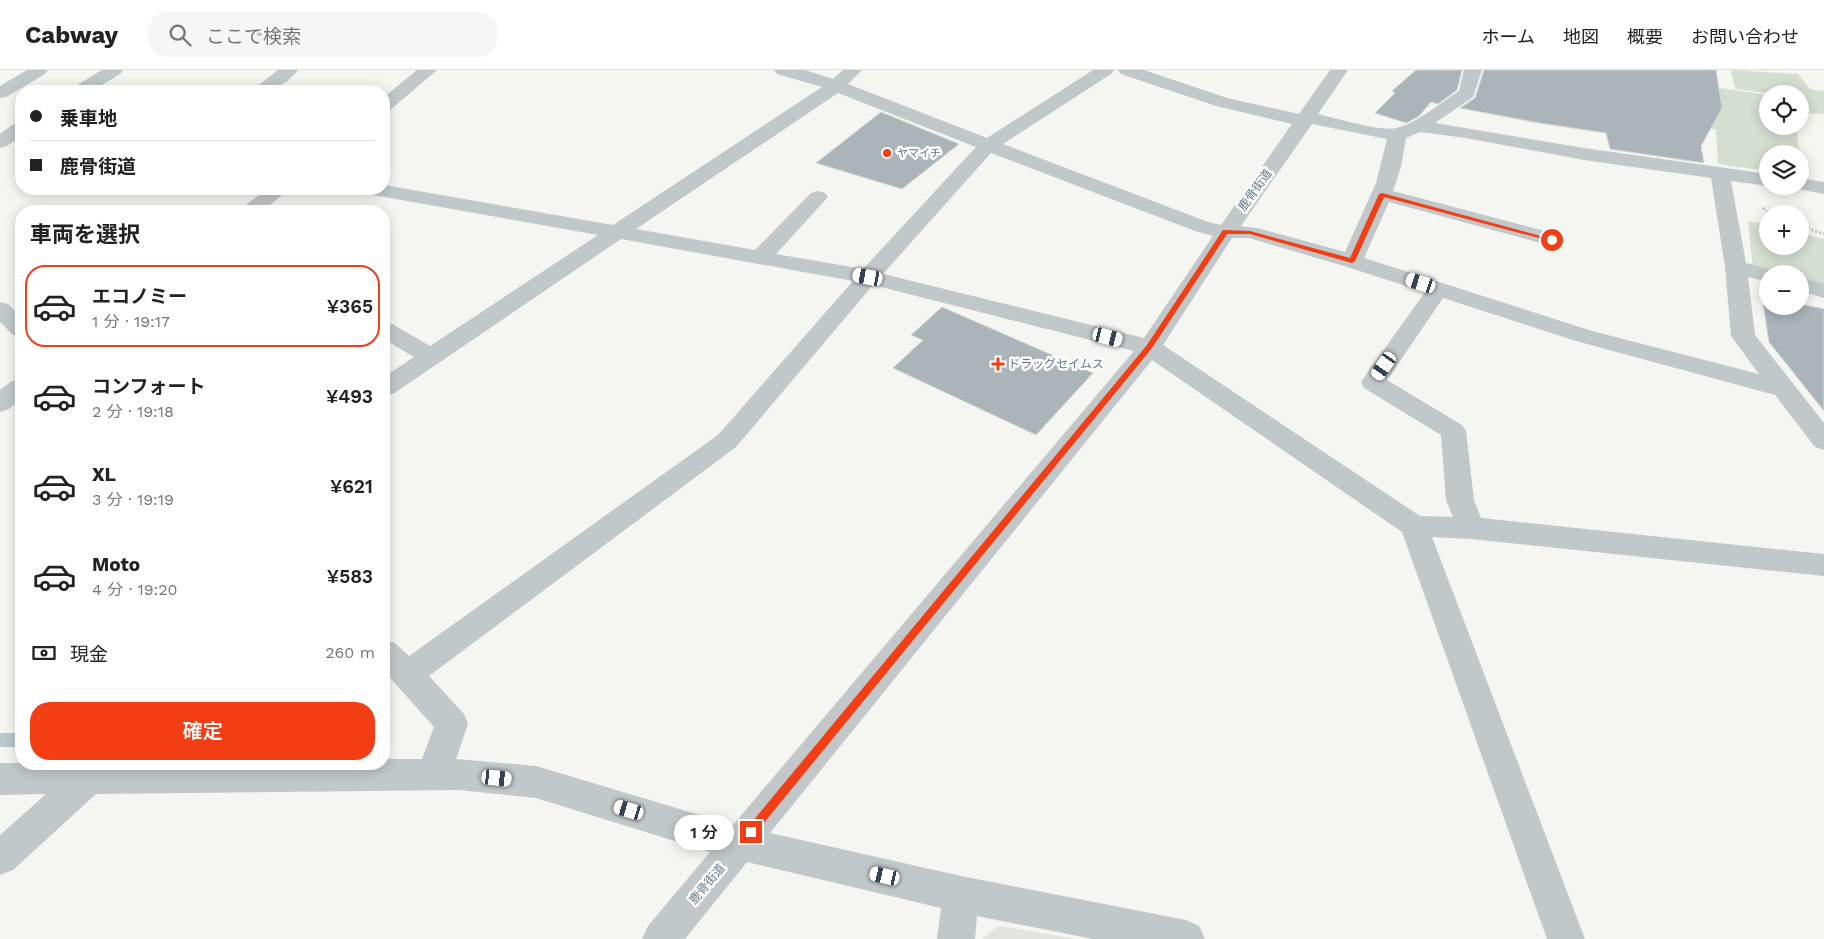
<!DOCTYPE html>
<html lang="ja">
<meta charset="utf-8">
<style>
:root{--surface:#fff;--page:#f6f6f6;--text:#222;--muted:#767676;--line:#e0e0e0;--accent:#f23e14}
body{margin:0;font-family:"Work Sans","Noto Sans JP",sans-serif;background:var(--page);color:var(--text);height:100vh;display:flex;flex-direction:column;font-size:19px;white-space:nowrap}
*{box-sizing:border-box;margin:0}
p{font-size:16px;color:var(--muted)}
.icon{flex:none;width:28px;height:28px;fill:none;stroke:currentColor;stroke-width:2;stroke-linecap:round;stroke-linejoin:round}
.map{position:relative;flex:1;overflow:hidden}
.side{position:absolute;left:15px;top:135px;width:375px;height:565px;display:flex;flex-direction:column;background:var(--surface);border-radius:20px;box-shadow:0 2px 12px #0003}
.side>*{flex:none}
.hud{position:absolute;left:15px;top:15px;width:375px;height:110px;border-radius:20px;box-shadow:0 2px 12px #0003;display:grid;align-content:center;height:110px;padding:0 15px;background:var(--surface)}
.buttons{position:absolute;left:1759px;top:15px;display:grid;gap:10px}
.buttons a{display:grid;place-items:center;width:50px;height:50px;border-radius:50%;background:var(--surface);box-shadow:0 2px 12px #0003;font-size:25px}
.end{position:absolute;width:22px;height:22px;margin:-11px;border:6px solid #f23e14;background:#fff;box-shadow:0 0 0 2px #fff}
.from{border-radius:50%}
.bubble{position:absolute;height:35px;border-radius:18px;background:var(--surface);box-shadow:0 2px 12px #0003;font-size:16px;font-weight:600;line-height:35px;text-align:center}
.car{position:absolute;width:15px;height:30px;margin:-15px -8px;border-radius:6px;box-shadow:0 0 4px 1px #0007;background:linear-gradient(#fff 24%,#345 0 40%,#fff 0 76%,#345 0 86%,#fff 0)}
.hud b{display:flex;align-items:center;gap:18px;height:48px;font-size:19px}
.hud b+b{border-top:1px solid var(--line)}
.hud i{width:12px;height:12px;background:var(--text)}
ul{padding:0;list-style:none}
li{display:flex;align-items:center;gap:15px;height:82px;margin:0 10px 8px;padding:0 5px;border:2px solid transparent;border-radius:20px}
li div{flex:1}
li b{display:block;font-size:19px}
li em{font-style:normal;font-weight:600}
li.selected{border-color:var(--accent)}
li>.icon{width:45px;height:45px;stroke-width:1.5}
h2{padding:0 15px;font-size:22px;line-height:60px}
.pay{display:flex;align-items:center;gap:12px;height:55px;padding:0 15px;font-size:19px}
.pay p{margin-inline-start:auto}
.cta{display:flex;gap:10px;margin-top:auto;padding:10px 15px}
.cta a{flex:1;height:58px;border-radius:20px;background:var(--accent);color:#fff;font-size:20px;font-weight:600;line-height:58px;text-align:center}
header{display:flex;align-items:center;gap:30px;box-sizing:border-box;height:70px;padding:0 25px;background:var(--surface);border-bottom:1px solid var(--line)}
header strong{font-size:24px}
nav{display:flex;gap:28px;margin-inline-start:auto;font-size:18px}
.search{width:350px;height:45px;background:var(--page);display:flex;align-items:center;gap:12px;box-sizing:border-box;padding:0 18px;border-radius:20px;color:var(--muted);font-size:19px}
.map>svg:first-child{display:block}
.built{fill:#e3e4e2}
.green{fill:#d6ddd1}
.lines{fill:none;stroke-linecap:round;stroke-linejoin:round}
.stream{fill:#bbc8cc;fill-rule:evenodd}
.building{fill:#abb4b9;stroke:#d6d6d4}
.path{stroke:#bdc0c2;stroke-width:2.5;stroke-dasharray:2 2;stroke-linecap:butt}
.minor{fill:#c2c7ca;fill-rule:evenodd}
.route{fill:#f23e14}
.poi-dot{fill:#f23e14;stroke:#fff;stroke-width:2}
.labels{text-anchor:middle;stroke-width:5;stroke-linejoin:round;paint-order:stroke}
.far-poi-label{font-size:11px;fill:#617785;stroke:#fff;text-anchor:start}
.street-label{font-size:12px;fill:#617785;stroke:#fff}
.poi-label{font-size:12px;fill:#617785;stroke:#fff;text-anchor:start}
</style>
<header>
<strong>Cabway</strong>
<div class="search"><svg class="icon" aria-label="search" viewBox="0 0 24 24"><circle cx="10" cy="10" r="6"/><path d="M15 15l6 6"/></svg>ここで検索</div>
<nav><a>ホーム</a><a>地図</a><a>概要</a><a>お問い合わせ</a></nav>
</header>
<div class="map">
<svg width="1824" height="869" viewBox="0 0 1824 869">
<rect width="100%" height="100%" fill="#f5f5f1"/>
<polygon class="built" points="998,856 999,856 1076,869 982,869"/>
<g class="green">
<polygon points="1731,0 1798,4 1810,19 1824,21 1824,44 1800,43 1800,24 1774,24 1735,19"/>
<polygon points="1672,11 1767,25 1768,56 1796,56 1803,105 1800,105 1800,84 1768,84 1767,101 1718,94 1716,60 1681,50"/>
<polygon points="1748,151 1767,155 1768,176 1800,176 1800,163 1824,169 1824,216 1800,209 1800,204 1778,204 1753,197"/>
</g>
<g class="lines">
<rect class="stream" x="0" y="663" width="21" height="14"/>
</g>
<g class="building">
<polygon points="1416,0 1462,0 1457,20 1438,34 1431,32 1419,46 1412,50 1406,53 1375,43 1395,23 1392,21"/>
<polygon points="1484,0 1716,0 1722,38 1701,76 1704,93 1610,79 1606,63 1539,53 1460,38 1475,28"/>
<polygon points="881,42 959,74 902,119 816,93"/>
<polygon points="1762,226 1768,227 1768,236 1800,236 1800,234 1824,239 1824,341 1769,272"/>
<polygon points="942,237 1093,303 1036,365 893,298 923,270 911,265"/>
</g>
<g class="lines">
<g class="path">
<polyline points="1763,138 1770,144"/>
<polyline points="1800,156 1824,164"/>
</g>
<g class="minor">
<polygon points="27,0 48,0 45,4 6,27 0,28 0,16"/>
<polygon points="102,0 123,0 120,4 92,21 71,21 74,17"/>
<path d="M278 0H298C291 10 274 22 262 19L259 15Z"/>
<polygon points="417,0 437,0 390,40 384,41 384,27"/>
<path d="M774 0H805L833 9 843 0H862L848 14 987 68 1093 0H1114L1111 4 1003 74 1208 152 1221 155 1292 54 1216 36 1121 4 1118 0H1144L1227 28 1299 44 1330 0H1348L1318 44C1335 48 1382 62 1397 58 1419 52 1440 33 1459 21L1464 0H1482L1473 27 1435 53 1584 78 1768 104V116L1731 111 1746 193 1776 201 1777 204H1768V212L1748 207 1755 265 1824 353V380L1815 377 1775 325 1576 271 1443 228 1387 310 1462 355 1466 361 1474 430 1481 448 1824 484V506L1471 469 1432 467 1585 869H1547L1402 462 1152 290 770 763 961 806 1186 850 1199 856 1205 869H1093L977 846 975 869H937L941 838 747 792 685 869H642L648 856 710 782 536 728 459 720 96 724 13 800 0 805V765L46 724 0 725V693L384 694V689H422L434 657 384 601V569L395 573 409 586 718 365 853 211 621 169 393 324 384 326V307L414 287 384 269V252L392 254 430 276 598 165 373 125 366 123 363 119H384V115L613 155 822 17 777 4ZM838 23 976 77 863 199 776 184 828 127 825 123 818 121 811 123 755 180 636 159ZM1312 54 1387 69 1376 113 1345 182 1257 158 1241 156ZM1420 62 1466 68 1584 90 1711 108 1725 197 1731 266 1759 304 1592 261 1364 188 1389 132 1552 176 1560 175 1563 170 1560 165 1393 121 1401 97 1406 68ZM991 83 1195 161 1213 166 1144 268 883 204ZM1232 168H1249L1344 196 1425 222 1361 312 1364 318 1441 365 1446 430 1453 447 1420 446 1163 275ZM873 215 1134 281 733 755 536 696 456 689 468 654 464 644 429 606 736 377Z"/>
<polygon points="21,52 21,66 7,76 0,78 0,64 14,54"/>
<polygon points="1800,108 1824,112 1824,124 1793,118 1792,116 1800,116"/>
<polygon points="267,119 289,119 263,141 240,141 243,137"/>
<polygon points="1800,207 1824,214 1824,228 1800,221"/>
<polygon points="0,232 8,234 21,247 21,267 13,265 0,252"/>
<polygon points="21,309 21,329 9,339 0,342 0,320 12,311"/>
</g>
</g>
<polygon class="route" points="1382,123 1555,170 1550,171 1384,127 1355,191 1352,193 1250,164 1227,164 1152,278 754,765 747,765 746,762 747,758 1147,275 1223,160 1250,161 1350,188 1379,124"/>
<g class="poi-dot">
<circle cx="887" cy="83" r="5"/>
<path d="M995.5 286.5h5v5h5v5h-5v5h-5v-5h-5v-5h5z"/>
</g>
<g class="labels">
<g class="far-poi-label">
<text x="897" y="87">ヤマイチ</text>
</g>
<g class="street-label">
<text transform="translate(1255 120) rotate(-54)" y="4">鹿骨街道</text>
<text transform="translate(707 814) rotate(-50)" y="4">鹿骨街道</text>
</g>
<g class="poi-label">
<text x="1008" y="298">ドラッグセイムス</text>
</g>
</g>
</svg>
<div class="buttons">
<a><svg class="icon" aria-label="locate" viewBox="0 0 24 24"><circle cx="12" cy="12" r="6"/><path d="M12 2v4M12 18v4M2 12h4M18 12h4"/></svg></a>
<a><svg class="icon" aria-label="layers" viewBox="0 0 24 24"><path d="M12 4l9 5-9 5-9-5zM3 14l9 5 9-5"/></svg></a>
<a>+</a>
<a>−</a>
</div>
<i class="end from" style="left:1552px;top:170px"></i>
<i class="end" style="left:751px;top:762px"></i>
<div class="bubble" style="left:674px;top:745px;width:60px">1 分</div>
<i class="car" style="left:868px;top:207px;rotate:280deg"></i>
<i class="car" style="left:1421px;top:213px;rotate:288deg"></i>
<i class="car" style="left:1108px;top:267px;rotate:104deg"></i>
<i class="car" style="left:1384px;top:296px;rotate:215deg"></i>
<i class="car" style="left:497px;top:708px;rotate:96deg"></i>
<i class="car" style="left:629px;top:740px;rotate:287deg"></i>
<i class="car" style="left:885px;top:806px;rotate:283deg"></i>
<div class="hud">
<b><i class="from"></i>乗車地</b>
<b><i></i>鹿骨街道</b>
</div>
<section class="side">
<h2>車両を選択</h2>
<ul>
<li class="selected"><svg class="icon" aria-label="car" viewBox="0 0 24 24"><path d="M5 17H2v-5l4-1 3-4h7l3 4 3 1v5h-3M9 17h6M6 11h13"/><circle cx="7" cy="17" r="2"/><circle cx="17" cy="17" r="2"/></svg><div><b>エコノミー</b><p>1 分 · 19:17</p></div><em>¥365</em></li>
<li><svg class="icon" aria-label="car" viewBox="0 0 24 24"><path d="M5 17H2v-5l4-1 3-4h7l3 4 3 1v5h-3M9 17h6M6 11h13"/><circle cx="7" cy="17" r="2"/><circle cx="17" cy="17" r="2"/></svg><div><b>コンフォート</b><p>2 分 · 19:18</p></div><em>¥493</em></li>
<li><svg class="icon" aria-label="car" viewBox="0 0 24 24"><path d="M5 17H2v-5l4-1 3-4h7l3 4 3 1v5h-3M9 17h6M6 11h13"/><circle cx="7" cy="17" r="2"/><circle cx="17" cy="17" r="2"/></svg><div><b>XL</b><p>3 分 · 19:19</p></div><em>¥621</em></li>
<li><svg class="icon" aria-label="car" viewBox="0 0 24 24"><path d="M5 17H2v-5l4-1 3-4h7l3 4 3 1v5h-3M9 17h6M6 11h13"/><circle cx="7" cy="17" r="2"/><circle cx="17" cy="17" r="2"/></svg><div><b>Moto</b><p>4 分 · 19:20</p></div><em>¥583</em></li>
</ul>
<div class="pay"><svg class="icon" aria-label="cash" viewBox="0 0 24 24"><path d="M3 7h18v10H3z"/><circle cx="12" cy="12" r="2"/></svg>現金<p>260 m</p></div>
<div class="cta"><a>確定</a></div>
</section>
</div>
